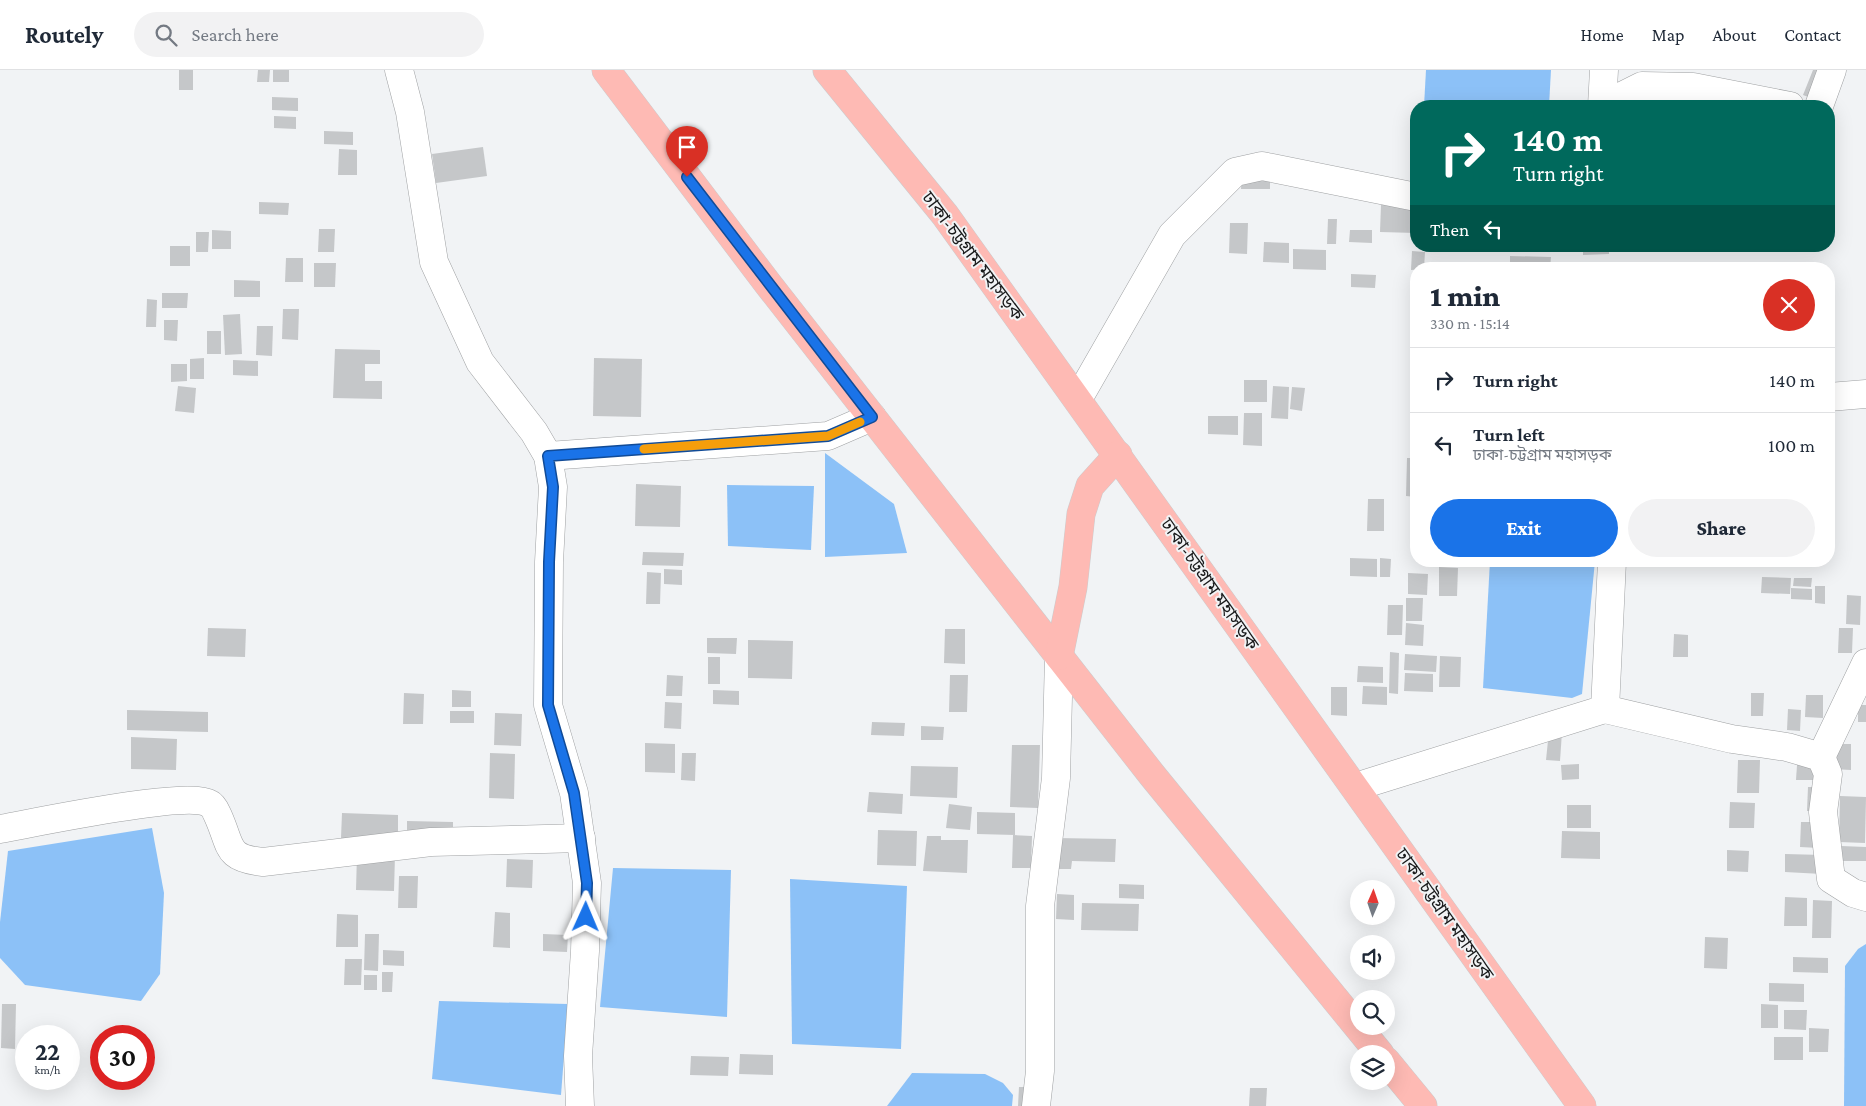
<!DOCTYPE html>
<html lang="en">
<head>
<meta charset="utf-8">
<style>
  :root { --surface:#fff; --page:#f2f2f3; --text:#1f2937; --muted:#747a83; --line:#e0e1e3; --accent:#1a73e8 }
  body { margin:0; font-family:"Crimson Pro","Noto Sans Bengali",serif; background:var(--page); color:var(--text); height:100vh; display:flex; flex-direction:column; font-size:19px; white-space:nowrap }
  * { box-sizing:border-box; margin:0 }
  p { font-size:16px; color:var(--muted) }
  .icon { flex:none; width:28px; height:28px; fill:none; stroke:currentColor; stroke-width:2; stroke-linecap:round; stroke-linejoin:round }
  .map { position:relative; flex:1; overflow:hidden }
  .drawer { position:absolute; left:1410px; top:192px; width:425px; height:305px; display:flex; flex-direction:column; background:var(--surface); border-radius:20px; box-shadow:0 5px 20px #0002 }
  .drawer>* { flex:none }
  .hud { position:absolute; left:1410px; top:30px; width:425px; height:152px; border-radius:20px; box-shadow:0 5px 20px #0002; background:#00695c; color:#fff; overflow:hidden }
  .needle { width:32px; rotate:2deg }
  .tools { position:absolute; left:1350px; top:810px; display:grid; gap:10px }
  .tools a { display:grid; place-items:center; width:45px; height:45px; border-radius:50%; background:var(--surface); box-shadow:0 5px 20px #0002; font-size:25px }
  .speed { position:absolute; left:15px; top:955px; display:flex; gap:10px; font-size:25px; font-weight:700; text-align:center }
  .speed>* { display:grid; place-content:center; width:65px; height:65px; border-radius:50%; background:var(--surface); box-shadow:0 5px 20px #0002; line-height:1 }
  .speed small { font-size:12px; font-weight:400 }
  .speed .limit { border:8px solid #d22; background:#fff; color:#111 }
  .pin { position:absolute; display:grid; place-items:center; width:42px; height:42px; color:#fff; margin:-51px -21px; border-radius:50% 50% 50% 0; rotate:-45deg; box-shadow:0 0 5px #0007 }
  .pin .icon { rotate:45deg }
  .me { position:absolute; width:55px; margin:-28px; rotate:1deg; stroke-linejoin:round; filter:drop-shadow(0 0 4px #0008) }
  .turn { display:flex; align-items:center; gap:18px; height:105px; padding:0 20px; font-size:22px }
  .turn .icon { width:65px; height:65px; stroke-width:2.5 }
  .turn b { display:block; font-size:35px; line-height:42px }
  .then { display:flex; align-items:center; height:48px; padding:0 20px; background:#0003; gap:10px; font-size:19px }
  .round { display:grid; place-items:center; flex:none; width:52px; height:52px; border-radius:26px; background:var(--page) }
  .overview { display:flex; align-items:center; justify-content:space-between; height:85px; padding:0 20px }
  h1 { font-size:30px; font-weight:800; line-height:38px }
  .primary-button { display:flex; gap:10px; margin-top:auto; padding:10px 20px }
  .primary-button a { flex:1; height:58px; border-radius:30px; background:var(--accent); color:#fff; font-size:20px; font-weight:800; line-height:58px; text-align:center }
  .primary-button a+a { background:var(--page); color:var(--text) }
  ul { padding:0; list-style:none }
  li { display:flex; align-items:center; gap:15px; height:65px; padding:0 20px; border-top:1px solid var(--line) }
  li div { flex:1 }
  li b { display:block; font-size:19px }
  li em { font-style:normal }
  header { display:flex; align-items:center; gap:30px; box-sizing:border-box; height:70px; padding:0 25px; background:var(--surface); border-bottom:1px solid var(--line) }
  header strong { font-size:24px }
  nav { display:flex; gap:28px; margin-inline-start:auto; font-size:18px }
  .search { width:350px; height:45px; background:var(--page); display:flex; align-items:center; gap:12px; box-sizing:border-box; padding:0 18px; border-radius:28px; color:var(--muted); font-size:19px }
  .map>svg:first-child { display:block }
  .water { fill:#8cc1f7 }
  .building { fill:#c5c7c9 }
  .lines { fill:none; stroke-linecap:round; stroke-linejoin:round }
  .minor-casing { stroke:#9fa1a3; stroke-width:29 }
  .highway-casing { stroke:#cccccd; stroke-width:29 }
  .minor { stroke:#fff; stroke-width:28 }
  .highway { stroke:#febab4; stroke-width:28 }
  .route-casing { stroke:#114b97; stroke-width:12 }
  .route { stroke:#1a73e8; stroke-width:9 }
  .slow { stroke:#f59e0b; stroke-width:9 }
  .labels { text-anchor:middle; stroke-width:4; stroke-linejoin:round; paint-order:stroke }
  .street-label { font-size:18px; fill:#18191a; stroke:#f1f3f5 }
</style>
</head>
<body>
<header>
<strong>Routely</strong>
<div class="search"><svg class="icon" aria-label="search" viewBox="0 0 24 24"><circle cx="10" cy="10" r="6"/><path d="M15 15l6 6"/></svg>Search here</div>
<nav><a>Home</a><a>Map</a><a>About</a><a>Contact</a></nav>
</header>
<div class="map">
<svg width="1866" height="1036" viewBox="0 0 1866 1036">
  <rect width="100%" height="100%" fill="#f1f3f5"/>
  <g class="water">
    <polygon points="1426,0 1551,0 1549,36 1424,36"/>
    <polygon points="825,383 894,434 907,483 825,487"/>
    <polygon points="727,415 814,416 811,480 728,476"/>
    <polygon points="1490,491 1595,491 1582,624 1572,628 1483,618"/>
    <polygon points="152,758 164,823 160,904 141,931 25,915 0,888 0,852 8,781"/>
    <polygon points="613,798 731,800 727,947 600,937"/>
    <polygon points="790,809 907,816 901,979 792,974"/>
    <polygon points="1866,874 1866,1036 1844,1036 1845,896 1858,879"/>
    <polygon points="439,931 568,934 561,1025 432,1009"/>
    <polygon points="912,1003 985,1004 1003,1013 1013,1025 1012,1036 887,1036"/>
  </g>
  <g class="building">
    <rect x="179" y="0" width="14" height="20"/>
    <polygon points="258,0 270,0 269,12 257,12"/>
    <rect x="273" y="0" width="16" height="12"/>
    <polygon points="1813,0 1821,0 1816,30 1803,25"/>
    <polygon points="272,27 298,28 298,41 272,40"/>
    <polygon points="274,46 296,47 296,59 274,58"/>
    <polygon points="324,61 353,62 353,75 324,74"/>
    <polygon points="483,77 487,106 436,113 432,84"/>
    <polygon points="339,79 357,80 357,105 338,105"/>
    <polygon points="1242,104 1270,105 1270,119 1241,119"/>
    <polygon points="259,132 289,133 288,145 259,144"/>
    <polygon points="1381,135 1416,136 1416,163 1380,162"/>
    <polygon points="1328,149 1337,149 1336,174 1327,174"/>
    <polygon points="1230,153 1248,153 1247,184 1229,183"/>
    <polygon points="319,159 335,159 334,182 318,182"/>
    <polygon points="212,160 231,161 231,179 212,179"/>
    <polygon points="1350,160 1372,160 1372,173 1349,172"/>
    <polygon points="196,162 209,162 208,182 196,182"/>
    <polygon points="1264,172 1289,173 1289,193 1263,192"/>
    <rect x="170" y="176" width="20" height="20"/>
    <polygon points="1583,176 1609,176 1609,184 1583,185"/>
    <polygon points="1293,179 1326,180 1326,200 1293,199"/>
    <polygon points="1412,181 1425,182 1424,199 1411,200"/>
    <polygon points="1510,186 1551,187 1550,199 1510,198"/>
    <polygon points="286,188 303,188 303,212 285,212"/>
    <polygon points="314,193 336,193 335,217 314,217"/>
    <polygon points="1477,194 1502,195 1502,199 1477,199"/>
    <polygon points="1351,204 1376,205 1375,218 1351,217"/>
    <polygon points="234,210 260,211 260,227 234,227"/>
    <polygon points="162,223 188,223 187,238 162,238"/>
    <polygon points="147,229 157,230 156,257 146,257"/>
    <polygon points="283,239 299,239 298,270 282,269"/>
    <polygon points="240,244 242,284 225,285 223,245"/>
    <polygon points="164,250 178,250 177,271 164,270"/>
    <polygon points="257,256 273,256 272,286 256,285"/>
    <rect x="207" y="261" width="14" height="23"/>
    <polygon points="335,279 380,280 380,294 365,294 365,311 382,311 382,329 333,328"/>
    <polygon points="204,288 204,309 190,309 190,289"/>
    <polygon points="594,288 642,289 641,347 593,346"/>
    <polygon points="233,290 258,291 258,306 233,305"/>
    <polygon points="171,294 187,294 187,311 171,312"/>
    <rect x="1244" y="310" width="23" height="22"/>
    <polygon points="178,316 196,318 194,343 175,341"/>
    <polygon points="1273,316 1289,317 1288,349 1271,348"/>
    <polygon points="1292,317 1305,318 1302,341 1290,339"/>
    <polygon points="1244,343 1262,343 1262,376 1243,375"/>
    <polygon points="1208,346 1238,346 1238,365 1208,364"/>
    <polygon points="1407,388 1416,388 1416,427 1406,426"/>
    <polygon points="636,414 681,416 680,457 635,456"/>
    <polygon points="1368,429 1384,429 1384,461 1367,461"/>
    <polygon points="643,482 684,483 683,496 642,495"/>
    <polygon points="1350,488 1377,489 1377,507 1350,506"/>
    <polygon points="1380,488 1391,489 1390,507 1380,507"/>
    <polygon points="1439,497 1458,498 1457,526 1439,526"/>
    <polygon points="664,499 682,500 682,515 664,514"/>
    <polygon points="647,502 661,503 660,534 646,534"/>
    <polygon points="1408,503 1428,504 1427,525 1408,524"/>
    <polygon points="1762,507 1791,508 1790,524 1761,523"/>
    <polygon points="1794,508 1812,508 1811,517 1793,516"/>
    <polygon points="1815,516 1825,516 1825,534 1815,533"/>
    <polygon points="1791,518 1812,519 1812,530 1791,529"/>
    <polygon points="1847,525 1861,526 1860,555 1846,554"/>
    <polygon points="1406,528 1423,528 1422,551 1406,551"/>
    <polygon points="1388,535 1403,535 1402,565 1387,565"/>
    <polygon points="1406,553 1424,555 1423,576 1405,575"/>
    <polygon points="208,558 246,559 245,587 207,586"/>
    <polygon points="1839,558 1853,558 1852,583 1838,583"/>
    <polygon points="945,559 965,559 965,594 944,593"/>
    <polygon points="1674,564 1688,565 1688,587 1673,587"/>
    <polygon points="707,568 737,568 736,584 707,583"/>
    <polygon points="748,570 793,571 792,609 748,608"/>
    <polygon points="1390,582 1399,583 1398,624 1389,623"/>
    <polygon points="1405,584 1437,586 1436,602 1404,600"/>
    <polygon points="1440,586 1461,587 1460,617 1439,617"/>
    <rect x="708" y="587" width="12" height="27"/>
    <polygon points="1358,596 1383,597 1383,613 1357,612"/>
    <polygon points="1405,603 1433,604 1433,622 1404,621"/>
    <polygon points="667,605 683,606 682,626 666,626"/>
    <polygon points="950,605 968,605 967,642 949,642"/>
    <polygon points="1363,616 1387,617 1387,635 1362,634"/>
    <polygon points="1331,617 1347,617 1347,646 1331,645"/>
    <polygon points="452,620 471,621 471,637 452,637"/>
    <polygon points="713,620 739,621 739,635 713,634"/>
    <polygon points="404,623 424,624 423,654 403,654"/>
    <polygon points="1751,623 1764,623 1763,646 1751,646"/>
    <polygon points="1806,625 1823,625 1823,648 1805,647"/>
    <polygon points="665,632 682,633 681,659 664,658"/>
    <rect x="1858" y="635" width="8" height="17"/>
    <polygon points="1788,639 1801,640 1800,661 1787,660"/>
    <polygon points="127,640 208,642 208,662 127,660"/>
    <rect x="450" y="641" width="24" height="12"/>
    <polygon points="495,643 522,644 521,676 494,675"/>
    <polygon points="872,652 905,653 904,666 871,665"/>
    <polygon points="921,656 944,657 943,670 921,670"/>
    <polygon points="1549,661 1562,662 1560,691 1546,690"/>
    <polygon points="131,667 177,669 176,700 131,699"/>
    <polygon points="645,673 675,674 675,703 645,702"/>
    <polygon points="1833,674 1851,674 1851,700 1832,699"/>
    <polygon points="1012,675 1040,675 1038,738 1010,737"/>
    <polygon points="490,683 515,684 514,729 489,728"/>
    <polygon points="682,683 696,683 695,711 681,710"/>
    <polygon points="1738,690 1760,690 1759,723 1737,723"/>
    <polygon points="1579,694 1579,709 1562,710 1561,695"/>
    <polygon points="1797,695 1818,695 1817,710 1796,710"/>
    <polygon points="911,696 958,697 957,728 910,726"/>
    <polygon points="1808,717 1820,717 1819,741 1807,741"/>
    <polygon points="869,722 903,724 902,744 867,742"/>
    <polygon points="1840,726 1866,727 1865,773 1839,772"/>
    <polygon points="1730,732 1755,733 1754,758 1729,758"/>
    <polygon points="949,734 972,737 970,760 946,758"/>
    <rect x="1567" y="735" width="24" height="23"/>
    <polygon points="977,742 1015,743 1015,765 977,764"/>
    <polygon points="342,743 398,745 398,769 341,768"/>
    <polygon points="407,751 453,752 453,771 407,770"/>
    <polygon points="1801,752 1820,752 1819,778 1800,777"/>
    <polygon points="878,760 917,761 916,796 877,795"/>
    <polygon points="1562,761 1600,762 1600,789 1561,788"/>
    <polygon points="1013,765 1032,766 1031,798 1012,798"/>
    <polygon points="927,766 941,766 941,770 968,770 967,803 923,801"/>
    <polygon points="1056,768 1116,769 1115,792 1072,791 1071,799 1055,799"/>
    <polygon points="1841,776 1866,777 1866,791 1840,791"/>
    <polygon points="1727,780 1749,781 1748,802 1727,801"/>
    <polygon points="357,784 395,785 394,821 356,820"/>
    <polygon points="1785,784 1823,785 1822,804 1785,802"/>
    <polygon points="507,789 533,790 532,818 506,817"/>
    <polygon points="399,806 418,806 417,838 398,838"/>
    <polygon points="1119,814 1144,815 1144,829 1119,828"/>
    <polygon points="1057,824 1074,825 1074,850 1056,849"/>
    <polygon points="1785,827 1807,828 1807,856 1784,856"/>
    <polygon points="1813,830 1832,831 1831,868 1812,868"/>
    <polygon points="1082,833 1139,834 1138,861 1081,860"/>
    <polygon points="495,842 510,843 510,878 493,877"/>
    <polygon points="337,844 358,845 358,877 336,877"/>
    <polygon points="365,864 379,864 378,901 364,900"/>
    <polygon points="543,864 568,865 567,882 543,881"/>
    <polygon points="1705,867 1728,868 1727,899 1704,898"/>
    <polygon points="383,880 404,881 404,896 383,895"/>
    <polygon points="1793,887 1828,888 1828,903 1793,902"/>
    <polygon points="345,889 362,889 361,915 344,915"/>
    <polygon points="382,902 393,902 392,922 382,922"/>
    <rect x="364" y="905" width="13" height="15"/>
    <polygon points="1769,913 1804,914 1804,932 1769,931"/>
    <polygon points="2,934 16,934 15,979 1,978"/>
    <polygon points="1761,934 1778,935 1778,958 1761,958"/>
    <polygon points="1784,940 1807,940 1806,960 1784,959"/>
    <polygon points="1809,958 1829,959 1828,982 1809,982"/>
    <rect x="1774" y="967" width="29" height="23"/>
    <polygon points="740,984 773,985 773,1005 739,1004"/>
    <polygon points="691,986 729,987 728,1006 690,1005"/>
    <polygon points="1019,1017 1032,1017 1031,1036 1018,1036"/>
    <polygon points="1250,1018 1267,1018 1266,1036 1249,1036"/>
  </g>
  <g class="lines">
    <g class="minor-casing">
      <g id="minor">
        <polyline points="399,0 410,42 434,192 480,292 534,362 548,386 553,417 549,492 548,635 574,723 587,813 585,881 578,986 580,1036"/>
        <polyline points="1602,36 1642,16 1693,17 1790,36"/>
        <polyline points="1602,36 1604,0"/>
        <polyline points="1819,36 1832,0"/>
        <polyline points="1829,327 1866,324"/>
        <polyline points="1078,329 1172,165 1235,102 1262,96 1416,127"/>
        <polyline points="548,386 828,366 872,347"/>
        <polyline points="1605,639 1732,669 1787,677 1821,687 1828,704 1823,742 1831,809 1853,823 1866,827"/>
        <polyline points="1821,687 1866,593"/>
        <polyline points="1355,717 1605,639 1612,491"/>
        <path d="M0 759C34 753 188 720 210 734 214 736 216 742 218 746 232 777 225 788 263 792L431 772 581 768"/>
        <polyline points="1036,1036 1040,1001 1040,836 1056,708 1059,586"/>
      </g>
    </g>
    <g class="highway-casing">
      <g id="highway">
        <polyline points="606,0 768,214 1152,705 1380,984"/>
        <polyline points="827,0 945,145 1582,1036"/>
        <polyline points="1059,586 1073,517 1081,444 1090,416 1118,385"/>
        <polyline points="1386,991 1423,1036"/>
      </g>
    </g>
    <use href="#minor" class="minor"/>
    <use href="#highway" class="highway"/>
  </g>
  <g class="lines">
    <g class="route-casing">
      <polyline id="route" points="586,847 587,813 574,723 548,635 549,492 553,417 548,386 828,366 872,347 687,107"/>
    </g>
    <use href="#route" class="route"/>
    <polyline class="slow" points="644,379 828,366 860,352"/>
  </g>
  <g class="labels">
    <g class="street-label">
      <text transform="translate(973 186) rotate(53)" y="6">ঢাকা-চট্টগ্রাম মহাসড়ক</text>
      <text transform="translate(1210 514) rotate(55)" y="6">ঢাকা-চট্টগ্রাম মহাসড়ক</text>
      <text transform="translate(1445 844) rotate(55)" y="6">ঢাকা-চট্টগ্রাম মহাসড়ক</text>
    </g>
  </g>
</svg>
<div class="tools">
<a><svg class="needle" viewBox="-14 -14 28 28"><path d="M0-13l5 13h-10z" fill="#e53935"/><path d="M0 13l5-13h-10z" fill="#747a83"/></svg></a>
<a><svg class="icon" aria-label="sound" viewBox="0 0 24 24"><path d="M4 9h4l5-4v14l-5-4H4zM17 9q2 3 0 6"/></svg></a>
<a><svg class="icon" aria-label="search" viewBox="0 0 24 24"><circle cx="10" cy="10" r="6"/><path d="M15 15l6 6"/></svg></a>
<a><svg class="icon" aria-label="layers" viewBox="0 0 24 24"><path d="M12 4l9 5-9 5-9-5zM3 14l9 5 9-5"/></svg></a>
</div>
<div class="speed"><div>22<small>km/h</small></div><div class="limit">30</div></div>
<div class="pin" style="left:687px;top:107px;background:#d93025"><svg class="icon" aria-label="arrive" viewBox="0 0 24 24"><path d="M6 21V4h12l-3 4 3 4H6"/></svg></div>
<svg class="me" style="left:586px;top:847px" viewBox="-20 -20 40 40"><path d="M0-17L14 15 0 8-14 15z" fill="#1a73e8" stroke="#fff" stroke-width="4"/></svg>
<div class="hud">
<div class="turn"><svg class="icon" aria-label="right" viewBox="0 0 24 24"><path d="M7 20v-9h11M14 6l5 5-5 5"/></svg><div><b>140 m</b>Turn right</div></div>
<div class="then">Then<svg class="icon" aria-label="left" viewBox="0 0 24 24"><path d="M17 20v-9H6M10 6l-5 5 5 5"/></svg></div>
</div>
<section class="drawer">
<div class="overview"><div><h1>1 min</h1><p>330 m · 15:14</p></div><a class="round" style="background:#d93025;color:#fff"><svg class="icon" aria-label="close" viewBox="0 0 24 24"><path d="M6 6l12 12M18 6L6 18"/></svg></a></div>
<ul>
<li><svg class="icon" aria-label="right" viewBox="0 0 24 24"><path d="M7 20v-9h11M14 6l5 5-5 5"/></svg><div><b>Turn right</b></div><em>140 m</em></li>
<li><svg class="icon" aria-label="left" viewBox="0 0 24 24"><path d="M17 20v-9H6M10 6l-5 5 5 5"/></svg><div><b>Turn left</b><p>ঢাকা-চট্টগ্রাম মহাসড়ক</p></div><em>100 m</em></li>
</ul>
<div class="primary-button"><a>Exit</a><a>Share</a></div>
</section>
</div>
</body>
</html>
